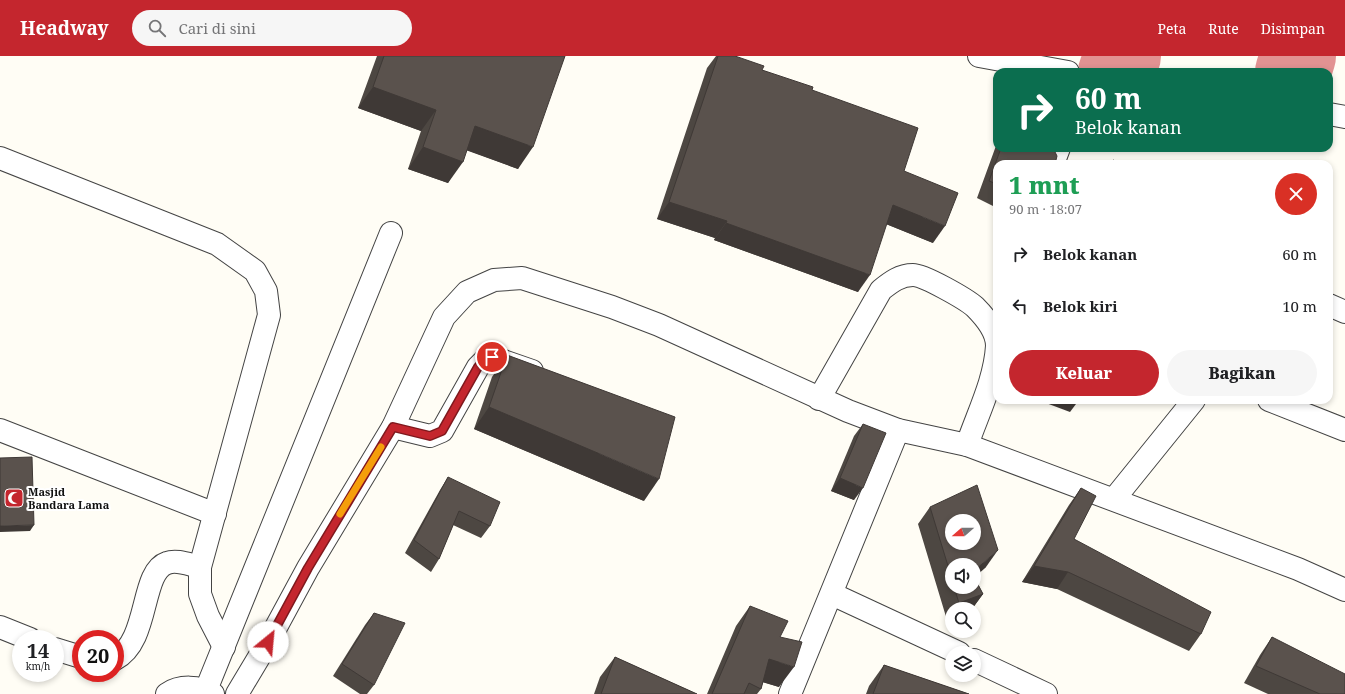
<!DOCTYPE html>
<html lang="id">
<head>
<meta charset="utf-8">
<style>
  :root { --surface:#fff; --page:#f6f6f6; --text:#202124; --muted:#757577; --accent:#c4262e }
  body { margin:0; font-family:"Noto Serif",serif; background:var(--page); color:var(--text); height:100vh; display:flex; flex-direction:column; font-size:15px; white-space:nowrap }
  * { box-sizing:border-box; margin:0 }
  p { font-size:13px; color:var(--muted) }
  .icon { flex:none; width:22px; height:22px; fill:none; stroke:currentColor; stroke-width:2; stroke-linecap:round; stroke-linejoin:round }
  .map { position:relative; flex:1; overflow:hidden }
  .sheet { position:absolute; left:993px; top:104px; width:340px; height:244px; display:flex; flex-direction:column; background:var(--surface); border-radius:12px; box-shadow:0 2px 6px #0003 }
  .sheet>* { flex:none }
  .guide { position:absolute; left:993px; top:12px; width:340px; height:84px; border-radius:12px; box-shadow:0 2px 6px #0003; background:#0b6e4f; color:#fff; overflow:hidden }
  .needle { width:26px; rotate:250deg }
  .tools { position:absolute; left:945px; top:458px; display:grid; gap:8px }
  .tools a { display:grid; place-items:center; width:36px; height:36px; border-radius:50%; background:var(--surface); box-shadow:0 2px 6px #0003; font-size:20px }
  .speed { position:absolute; left:12px; top:574px; display:flex; gap:8px; font-size:20px; font-weight:700; text-align:center }
  .speed>* { display:grid; place-content:center; width:52px; height:52px; border-radius:50%; background:var(--surface); box-shadow:0 2px 6px #0003; line-height:1 }
  .speed small { font-size:10px; font-weight:400 }
  .speed .limit { border:6px solid #d22; background:#fff; color:#111 }
  .pin { position:absolute; display:grid; place-items:center; width:34px; height:34px; color:#fff; margin:-17px; border:2px solid #fff; border-radius:50%; box-shadow:0 1px 4px #0007 }
  .me { position:absolute; width:44px; margin:-22px; rotate:28deg; stroke-linejoin:round; filter:drop-shadow(0 0 3px #0008) }
  .turn { display:flex; align-items:center; gap:14px; height:84px; padding:0 16px; font-size:18px }
  .turn .icon { width:52px; height:52px; stroke-width:2.5 }
  .turn b { display:block; font-size:28px; line-height:34px }
  .round { display:grid; place-items:center; flex:none; width:42px; height:42px; border-radius:21px; background:var(--page) }
  .overview { display:flex; align-items:center; justify-content:space-between; height:68px; padding:0 16px }
  h1 { font-size:24px; font-weight:800; line-height:30px; color:#1e9e55 }
  .cta { display:flex; gap:8px; margin-top:auto; padding:8px 16px }
  .cta a { flex:1; height:46px; border-radius:24px; background:var(--accent); color:#fff; font-size:16px; font-weight:800; line-height:46px; text-align:center }
  .cta a+a { background:var(--page); color:var(--text) }
  ul { padding:0; list-style:none }
  li { display:flex; align-items:center; gap:12px; height:52px; padding:0 16px }
  li div { flex:1 }
  li b { display:block; font-size:15px }
  li em { font-style:normal }
  header { display:flex; align-items:center; gap:24px; box-sizing:border-box; height:56px; padding:0 20px; background:var(--accent); color:#fff }
  header strong { font-size:19px }
  nav { display:flex; gap:22px; margin-inline-start:auto; font-size:14px }
  .search { width:280px; height:36px; background:var(--page); display:flex; align-items:center; gap:10px; box-sizing:border-box; padding:0 14px; border-radius:22px; color:var(--muted); font-size:15px }
  .map>svg:first-child { display:block }
  .lines { fill:none; stroke-linecap:round; stroke-linejoin:round }
  .taxiway { stroke:#e29292; stroke-width:76 }
  .minor-casing { stroke:#444; stroke-width:24 }
  .minor { stroke:#fff; stroke-width:22 }
  .wall { fill:#4d4742; fill-rule:evenodd }
  .shaded-wall { fill:#3f3936 }
  .building { fill:#5a524d; stroke:#3f3936; fill-rule:evenodd }
  .route-casing { stroke:#7f191e; stroke-width:10 }
  .route { stroke:#c4262e; stroke-width:7 }
  .slow { stroke:#f59e0b; stroke-width:7 }
  .labels { text-anchor:middle; stroke-width:4; stroke-linejoin:round; paint-order:stroke }
  .poi-label { font-size:11px; font-weight:bold; fill:#111; stroke:#fff; text-anchor:start }
</style>
</head>
<body>
<header>
<strong>Headway</strong>
<div class="search"><svg class="icon" aria-label="search" viewBox="0 0 24 24"><circle cx="10" cy="10" r="6"/><path d="M15 15l6 6"/></svg>Cari di sini</div>
<nav><a>Peta</a><a>Rute</a><a>Disimpan</a></nav>
</header>
<div class="map">
<svg width="1345" height="638" viewBox="0 0 1345 638">
  <rect width="100%" height="100%" fill="#fffdf5"/>
  <g class="lines">
    <g class="taxiway">
      <polyline points="1116,16 1123,0"/>
      <polyline points="1293,16 1298,0"/>
    </g>
    <g class="minor-casing">
      <g id="minor">
        <polyline points="979,0 1068,16"/>
        <polyline points="1329,58 1345,61"/>
        <polyline points="0,102 217,188 255,215 266,235 269,259 200,511 200,538 208,560 224,591"/>
        <polyline points="1053,108 1059,92"/>
        <polyline points="1329,249 1345,256"/>
        <path d="M819 343 881 234C891 226 900 219 913 219 924 219 966 243 975 251 985 261 997 275 997 290 995 324 978 357 967 389"/>
        <polyline points="1269,344 1345,374"/>
        <polyline points="393,371 430,380 442,375 478,311 484,305 492,301 532,315"/>
        <polyline points="0,374 215,458"/>
        <polyline points="1114,443 1194,344"/>
        <polyline points="832,538 959,597"/>
        <polyline points="0,571 30,583"/>
        <polyline points="55,593 81,601"/>
        <path d="M115 603C150 585 140 516 167 507 177 503 190 509 200 511"/>
        <polyline points="974,604 1046,638"/>
        <polyline points="206,634 391,177"/>
        <path d="M167 638C180 629 199 630 213 638"/>
        <polyline points="237,638 268,586 308,512 393,371 444,261 467,236 494,224 522,222 612,251 659,269 848,355 898,374 967,389 1298,513 1345,534"/>
        <polyline points="790,638 898,374"/>
      </g>
    </g>
    <use href="#minor" class="minor"/>
  </g>
  <g class="wall">
    <polygon points="377,0 565,0 518,113 467,94 448,127 408,113 421,75 358,52"/>
    <polygon points="716,0 735,0 762,14 812,34 904,115 933,187 886,168 858,236 714,184 715,182 657,163 707,12"/>
    <polygon points="997,87 997,92 1053,92 997,108 997,152 977,142"/>
    <polygon points="507,299 644,445 474,373 492,321"/>
    <polygon points="863,368 854,444 831,435 854,380"/>
    <polygon points="448,421 490,470 481,482 453,469 439,503 431,516 405,497 440,434"/>
    <polygon points="1081,432 1074,483 1201,578 1189,595 1057,533 1022,526 1069,449"/>
    <path d="M930 451 986 511 974 521 983 538 972 553H952V562L947 564 918 468ZM952 509 974 531H952Z"/>
    <polygon points="750,550 780,581 779,631 763,626 761,633 757,638 707,638 736,570"/>
    <polygon points="374,557 374,629 367,638 360,638 333,620 365,569"/>
    <polygon points="1272,581 1345,638 1268,638 1244,627 1260,599"/>
    <polygon points="615,601 697,638 594,638 600,621"/>
    <polygon points="884,609 969,638 866,638 869,630"/>
  </g>
  <g class="shaded-wall">
    <polygon points="373,31 436,54 421,75 358,52"/>
    <polygon points="475,70 533,91 518,113 460,92"/>
    <polygon points="423,91 463,106 448,127 408,113"/>
    <polygon points="669,146 727,165 715,182 657,163"/>
    <polygon points="893,149 945,170 933,187 881,166"/>
    <polygon points="726,167 870,219 858,236 714,184"/>
    <polygon points="1038,344 1079,344 1070,356"/>
    <polygon points="489,351 659,423 644,445 474,373"/>
    <polygon points="840,422 863,432 854,444 831,435"/>
    <polygon points="34,469 30,475 0,476 0,470"/>
    <polygon points="998,494 986,511 974,522 974,515"/>
    <polygon points="1034,510 1068,516 1057,533 1022,526"/>
    <polygon points="983,538 972,553 955,553 959,547"/>
    <polygon points="952,557 952,562 947,564"/>
    <polygon points="769,603 794,611 779,631 755,624"/>
  </g>
  <g class="building">
    <polygon points="384,0 565,0 533,91 475,70 463,106 423,91 436,54 373,31"/>
    <polygon points="718,0 735,0 764,10 762,14 813,31 812,34 918,72 904,115 958,137 945,170 893,149 870,219 726,167 727,165 669,146"/>
    <polygon points="1001,92 1053,92 1057,100 1055,108 997,108 997,128 989,125"/>
    <polygon points="1113,104 1124,108 1112,108"/>
    <polygon points="507,299 675,361 659,423 489,351"/>
    <polygon points="863,368 886,377 863,432 840,422"/>
    <polygon points="32,401 34,469 0,470 0,402"/>
    <polygon points="448,421 500,446 490,470 459,455 439,503 414,484"/>
    <path d="M977 429 998 494 974 515V509H952V523L930 451ZM952 465H974V487H952Z"/>
    <polygon points="1081,432 1096,440 1074,483 1211,556 1201,578 1068,516 1034,510"/>
    <polygon points="974,521 983,538 959,547 954,531 974,531"/>
    <polygon points="750,550 788,565 780,581 802,586 794,611 769,603 761,633 749,627 744,638 712,638"/>
    <polygon points="374,557 405,567 374,629 342,608"/>
    <polygon points="1272,581 1345,618 1345,638 1320,638 1256,610"/>
    <polygon points="615,601 697,638 601,638"/>
    <polygon points="884,609 969,638 873,638"/>
  </g>
  <g class="lines">
    <g class="route-casing">
      <polyline id="route" points="268,586 308,512 393,371 430,380 442,375 478,311 484,305 492,301"/>
    </g>
    <use href="#route" class="route"/>
    <polyline class="slow" points="340,458 381,391"/>
  </g>
  <defs>
    <g id="mosque-square" transform="scale(1)"><rect x="-9" y="-9" width="18" height="18" rx="4" fill="#c4262e" stroke="#fff"/><path d="M3.5-4.9A6 6 0 1 0 3.5 4.9A5 5 0 1 1 3.5-4.9Z" fill="#fff"/></g>
  </defs>
  <g fill-rule="evenodd">
    <use href="#mosque-square" x="14" y="442"/>
  </g>
  <g class="labels">
    <g class="poi-label">
      <text x="28" y="440">Masjid<tspan x="28" dy="13">Bandara Lama</tspan></text>
    </g>
  </g>
</svg>
<div class="tools">
<a><svg class="needle" viewBox="-14 -14 28 28"><path d="M0-13l5 13h-10z" fill="#e53935"/><path d="M0 13l5-13h-10z" fill="#757577"/></svg></a>
<a><svg class="icon" aria-label="sound" viewBox="0 0 24 24"><path d="M4 9h4l5-4v14l-5-4H4zM17 9q2 3 0 6"/></svg></a>
<a><svg class="icon" aria-label="search" viewBox="0 0 24 24"><circle cx="10" cy="10" r="6"/><path d="M15 15l6 6"/></svg></a>
<a><svg class="icon" aria-label="layers" viewBox="0 0 24 24"><path d="M12 4l9 5-9 5-9-5zM3 14l9 5 9-5"/></svg></a>
</div>
<div class="speed"><div>14<small>km/h</small></div><div class="limit">20</div></div>
<div class="pin" style="left:492px;top:301px;background:#d93025"><svg class="icon" aria-label="arrive" viewBox="0 0 24 24"><path d="M6 21V4h12l-3 4 3 4H6"/></svg></div>
<svg class="me" style="left:268px;top:586px" viewBox="-20 -20 40 40"><circle r="19" fill="#fff"/><path d="M0-13L10 11 0 6-10 11z" fill="#c4262e"/></svg>
<div class="guide">
<div class="turn"><svg class="icon" aria-label="right" viewBox="0 0 24 24"><path d="M7 20v-9h11M14 6l5 5-5 5"/></svg><div><b>60 m</b>Belok kanan</div></div>
</div>
<section class="sheet">
<div class="overview"><div><h1>1 mnt</h1><p>90 m · 18:07</p></div><a class="round" style="background:#d93025;color:#fff"><svg class="icon" aria-label="close" viewBox="0 0 24 24"><path d="M6 6l12 12M18 6L6 18"/></svg></a></div>
<ul>
<li><svg class="icon" aria-label="right" viewBox="0 0 24 24"><path d="M7 20v-9h11M14 6l5 5-5 5"/></svg><div><b>Belok kanan</b></div><em>60 m</em></li>
<li><svg class="icon" aria-label="left" viewBox="0 0 24 24"><path d="M17 20v-9H6M10 6l-5 5 5 5"/></svg><div><b>Belok kiri</b></div><em>10 m</em></li>
</ul>
<div class="cta"><a>Keluar</a><a>Bagikan</a></div>
</section>
</div>
</body>
</html>
